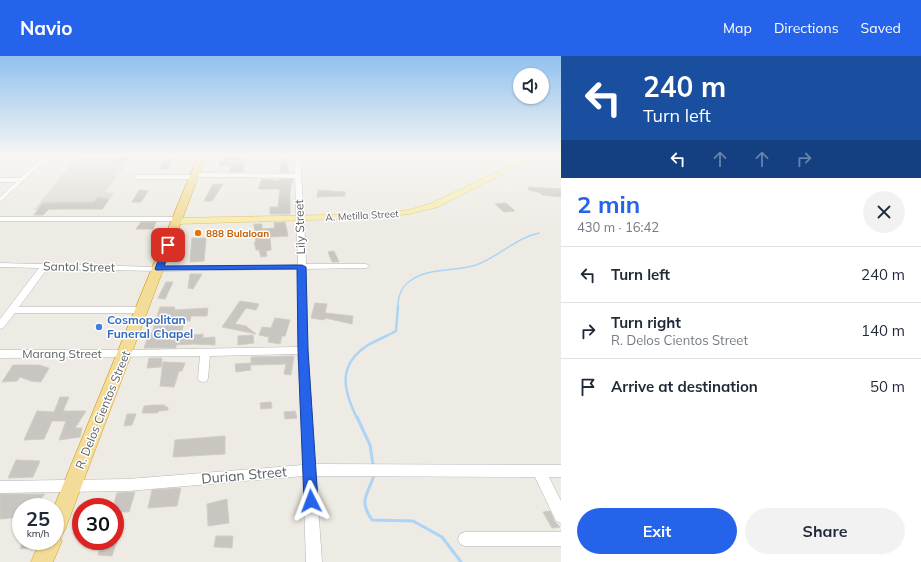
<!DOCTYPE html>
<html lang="en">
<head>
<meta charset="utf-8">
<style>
  :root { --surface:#fff; --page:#f2f2f3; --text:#1f2937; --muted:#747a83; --line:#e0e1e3; --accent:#2563eb }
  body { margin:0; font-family:Mulish,sans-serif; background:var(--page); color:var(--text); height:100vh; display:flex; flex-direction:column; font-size:15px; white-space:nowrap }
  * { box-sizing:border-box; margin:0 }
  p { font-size:13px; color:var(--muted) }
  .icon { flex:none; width:22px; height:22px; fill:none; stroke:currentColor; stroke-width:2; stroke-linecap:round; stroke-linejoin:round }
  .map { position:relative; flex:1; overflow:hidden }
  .side { display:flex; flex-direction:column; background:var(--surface); width:360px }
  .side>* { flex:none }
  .top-card { background:#1a4fa0; color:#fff; overflow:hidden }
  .buttons { position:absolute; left:513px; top:12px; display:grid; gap:8px }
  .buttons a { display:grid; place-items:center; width:36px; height:36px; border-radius:50%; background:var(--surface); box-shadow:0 1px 3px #0004; font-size:20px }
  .speed { position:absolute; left:12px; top:442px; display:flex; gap:8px; font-size:20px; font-weight:700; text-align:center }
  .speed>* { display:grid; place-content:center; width:52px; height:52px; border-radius:50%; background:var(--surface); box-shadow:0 1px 3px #0004; line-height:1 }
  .speed small { font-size:10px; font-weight:400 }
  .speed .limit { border:6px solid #d22; background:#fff; color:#111 }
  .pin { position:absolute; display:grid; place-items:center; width:34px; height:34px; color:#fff; margin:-17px; border-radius:8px; box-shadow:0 2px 6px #0006 }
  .me { position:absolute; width:44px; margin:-22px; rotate:357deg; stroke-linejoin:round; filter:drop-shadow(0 0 3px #0008) }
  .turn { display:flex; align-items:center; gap:14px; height:84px; padding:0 16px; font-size:18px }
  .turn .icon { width:52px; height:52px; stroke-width:2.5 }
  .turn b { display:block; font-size:28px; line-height:34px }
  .lanes { display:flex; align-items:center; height:38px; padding:0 16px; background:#0003; justify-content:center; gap:20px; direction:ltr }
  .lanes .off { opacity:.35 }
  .round { display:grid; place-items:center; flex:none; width:42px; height:42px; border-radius:21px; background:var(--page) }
  .head { display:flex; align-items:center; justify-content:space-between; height:68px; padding:0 16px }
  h1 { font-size:24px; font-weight:700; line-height:30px; color:var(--accent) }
  .cta { display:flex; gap:8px; margin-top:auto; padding:8px 16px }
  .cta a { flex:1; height:46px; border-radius:24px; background:var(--accent); color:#fff; font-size:16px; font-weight:700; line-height:46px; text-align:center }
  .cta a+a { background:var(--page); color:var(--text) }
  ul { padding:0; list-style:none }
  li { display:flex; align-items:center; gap:12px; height:56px; padding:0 16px; border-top:1px solid var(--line) }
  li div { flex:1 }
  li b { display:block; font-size:15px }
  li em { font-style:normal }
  header { display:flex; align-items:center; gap:24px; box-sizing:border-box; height:56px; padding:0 20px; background:var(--accent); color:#fff }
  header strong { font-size:19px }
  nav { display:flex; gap:22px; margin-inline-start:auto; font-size:14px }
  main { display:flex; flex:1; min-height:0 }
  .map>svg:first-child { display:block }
  .education { fill:#dddad3 }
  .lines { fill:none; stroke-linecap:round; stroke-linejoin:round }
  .stream-far2 { stroke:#acd4f6; stroke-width:1.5 }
  .stream-far1 { stroke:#acd4f6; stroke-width:2.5 }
  .stream { stroke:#acd4f6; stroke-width:3 }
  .building { fill:#c9c6c1; stroke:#d1cdc3 }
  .minor-casing { stroke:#b5b6ba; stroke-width:1 }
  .major-casing { stroke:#e2c268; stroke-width:1 }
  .highway-casing { stroke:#d9a018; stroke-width:1 }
  .minor { fill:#fff; fill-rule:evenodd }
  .major { fill:#f6ecb0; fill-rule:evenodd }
  .highway { fill:#f2dc97; fill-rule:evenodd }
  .route { fill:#2563eb; stroke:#184099 }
  .food-dot { fill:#e8710a; stroke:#fff; stroke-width:1.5 }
  .shop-dot { fill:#3f7fe0; stroke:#fff; stroke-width:1.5 }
  .labels { text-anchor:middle; stroke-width:3; stroke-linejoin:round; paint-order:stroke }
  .far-street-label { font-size:10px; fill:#5c5f63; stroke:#fff }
  .far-food-label { font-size:10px; font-weight:bold; fill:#c56008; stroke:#fff; text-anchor:start }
  .street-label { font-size:12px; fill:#5c5f63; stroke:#fff }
  .shop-label { font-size:12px; font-weight:bold; fill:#366cbe; stroke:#fff; text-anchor:start }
  .near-street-label { font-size:14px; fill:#5c5f63; stroke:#fff }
</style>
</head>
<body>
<header>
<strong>Navio</strong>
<nav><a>Map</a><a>Directions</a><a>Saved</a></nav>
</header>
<main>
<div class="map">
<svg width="561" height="506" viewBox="0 0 561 506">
  <rect width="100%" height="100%" fill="#edebe4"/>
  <polygon class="education" points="101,100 133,100 105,136 114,137 103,153 34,154 75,103 99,103"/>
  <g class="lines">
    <path class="stream-far2" d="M398 251C398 240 401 231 410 225 429 211 455 216 476 209 499 201 515 182 539 177"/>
    <path class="stream-far1" d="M357 362C343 334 337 309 368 289 377 284 387 280 396 275L398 250"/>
    <g class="stream">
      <polyline points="357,361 370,389 373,408"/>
      <path d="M374 419C368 439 358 444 372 464L413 465 442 481 461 506"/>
    </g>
  </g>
  <g class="building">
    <polygon points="117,100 131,100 125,108 111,108"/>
    <polygon points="168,100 175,100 168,113 159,113 163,105 165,105"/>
    <polygon points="221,100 245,101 243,116 230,116 230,110 219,110"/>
    <polygon points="281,100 286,100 288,116 280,116"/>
    <polygon points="262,123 279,125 279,123 293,123 290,135 290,158 270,158 270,151 278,151 280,133 258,133"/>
    <polygon points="213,128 223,128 212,145 204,145"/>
    <polygon points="529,131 561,133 561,141 542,139 541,137 528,134"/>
    <polygon points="139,134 148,135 141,146 132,146"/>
    <polygon points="318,134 345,136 345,140 317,141"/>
    <polygon points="98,141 109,143 102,153 49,153 43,159 34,159 43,147 94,146"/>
    <polygon points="506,147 515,155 504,156 495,148"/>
    <polygon points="141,166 156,166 153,173 136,173"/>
    <polygon points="285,166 288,180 270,181 271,194 266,195 267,200 261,201 259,194 256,194 254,186 256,186 254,168 262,168 262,173 275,172 274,167"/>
    <polygon points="192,182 206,182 204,205 190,206"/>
    <polygon points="334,195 339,206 332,206 328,196"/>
    <polygon points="190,218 202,218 193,233 188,232"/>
    <polygon points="166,226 173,226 165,243 158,242"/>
    <polygon points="240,245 259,248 256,254 246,252 235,268 246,270 256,278 222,271"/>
    <polygon points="315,247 327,248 325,257 353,260 352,268 325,262 324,264 311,262"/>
    <polygon points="160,251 175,251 174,254 208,252 207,260 191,260 190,265 185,265 180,280 203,278 203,282 215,281 215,289 194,288 176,289 176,292 144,292 149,277 152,277"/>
    <polygon points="275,262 290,264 285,280 282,280 280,288 268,286 269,281 259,279 262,271 271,272"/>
    <polygon points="253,279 254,287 238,289 238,280"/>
    <polygon points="294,300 291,319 284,318 286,308 251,309 251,301"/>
    <polygon points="149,302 162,302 161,311 147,312"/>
    <polygon points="163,306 185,307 182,315 179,315 174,331 160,330"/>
    <polygon points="250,307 251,314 236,316 235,308"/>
    <polygon points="13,309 39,309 49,312 41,326 31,325 20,321 17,325 2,326"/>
    <polygon points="60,341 69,341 63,355 86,355 75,372 82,372 80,381 59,384 66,365 52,365 44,383 24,384 37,355 54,356"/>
    <polygon points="271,346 272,352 261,353 260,347"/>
    <polygon points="154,349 165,349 164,351 168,351 168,354 159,355 157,357 142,357 144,350"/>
    <polygon points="295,355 297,362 285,363 284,356"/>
    <polygon points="127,358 136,358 132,369 124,370"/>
    <polygon points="225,380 225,398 173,401 175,384"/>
    <polygon points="16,404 40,405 33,421 8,422"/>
    <polygon points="181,432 177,450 148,452 152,434"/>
    <polygon points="135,436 129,456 115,456 115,451 113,451 117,437"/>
    <polygon points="0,438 45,438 34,451 19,451 19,455 12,462 0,463"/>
    <polygon points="227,443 229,467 208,470 207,448"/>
    <polygon points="550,455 555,466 560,471 552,472 543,456"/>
    <polygon points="216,480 233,480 232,492 214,491"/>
    <polygon points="23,485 38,485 36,491 20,493"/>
    <polygon points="103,485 117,485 112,500 98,499"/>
  </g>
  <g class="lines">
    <g class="minor-casing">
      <g id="minor">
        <polygon points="0,100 6,100 0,105"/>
        <polygon points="44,100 50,100 0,146 0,141 16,126 0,126 0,122 20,122"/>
        <polygon points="294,100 300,100 304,162 306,208 366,208 370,210 366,212 306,213 308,294 315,408 561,409 561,421 549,421 561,445 561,467 556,465 535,421 316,420 322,506 306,506 303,420 128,435 0,437 0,425 128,423 303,409 298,298 210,300 208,322 207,325 203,326 199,325 198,322 200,300 0,302 0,294 125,294 298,291 298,213 159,215 47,213 19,251 142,251 147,254 142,257 15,257 3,272 0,273 0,263 39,212 0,211 0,207 159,211 298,209 295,122 197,121 194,123 136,123 133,121 136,119 192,119 195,117 295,118"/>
        <polygon points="0,161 178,161 181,163 178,165 0,165"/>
        <polygon points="465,476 561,476 561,490 465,490 460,488 458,483 460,478"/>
      </g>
    </g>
    <g class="major-casing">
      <polygon id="major" points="530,100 538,100 438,151 409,158 375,162 177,168 173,165 177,162 375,158 409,154 432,147"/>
    </g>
    <g class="highway-casing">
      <polygon id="highway" points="198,100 206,100 65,474 60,482 62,485 53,506 31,506 40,485 55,485 54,451"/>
    </g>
    <use href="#minor" class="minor"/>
    <use href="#major" class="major"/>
    <use href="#highway" class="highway"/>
  </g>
  <linearGradient id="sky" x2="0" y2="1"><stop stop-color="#90c1ee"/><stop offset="0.58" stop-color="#f7f6f3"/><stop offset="1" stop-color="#f7f6f3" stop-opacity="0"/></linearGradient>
  <rect width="561" height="171" fill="url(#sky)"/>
  <polygon class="route" points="168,186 172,189 164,210 302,209 306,211 308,294 318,445 316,449 311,451 306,449 304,445 298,294 297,213 156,214 155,213 164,189"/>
  <circle class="food-dot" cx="198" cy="177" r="4"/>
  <circle class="shop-dot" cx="99" cy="271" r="4"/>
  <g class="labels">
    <g class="far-street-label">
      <text transform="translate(362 159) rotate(-3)" y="4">A. Metilla Street</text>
    </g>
    <g class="far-food-label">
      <text x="206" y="181">888 Bulaloan</text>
    </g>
    <g class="street-label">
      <text transform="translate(300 171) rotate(-92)" y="4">Lily Street</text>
      <text transform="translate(79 211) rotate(1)" y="4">Santol Street</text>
      <text x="62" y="302">Marang Street</text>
      <text transform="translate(103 354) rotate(-68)" y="4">R. Delos Cientos Street</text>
    </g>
    <g class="shop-label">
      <text x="107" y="268">Cosmopolitan<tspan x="107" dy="14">Funeral Chapel</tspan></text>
    </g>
    <g class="near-street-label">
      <text transform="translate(244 419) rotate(-5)" y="5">Durian Street</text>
    </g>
  </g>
</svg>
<div class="buttons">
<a><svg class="icon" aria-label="sound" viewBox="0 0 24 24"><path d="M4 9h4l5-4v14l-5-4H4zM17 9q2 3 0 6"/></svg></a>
</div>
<div class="speed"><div>25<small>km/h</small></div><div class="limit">30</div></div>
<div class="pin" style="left:168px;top:189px;background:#d93025"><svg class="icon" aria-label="arrive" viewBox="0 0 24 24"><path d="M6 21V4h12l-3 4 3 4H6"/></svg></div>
<svg class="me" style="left:311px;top:445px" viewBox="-20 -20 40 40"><path d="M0-17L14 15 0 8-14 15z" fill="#2563eb" stroke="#fff" stroke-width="4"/></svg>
</div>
<section class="side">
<div class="top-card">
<div class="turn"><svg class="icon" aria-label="left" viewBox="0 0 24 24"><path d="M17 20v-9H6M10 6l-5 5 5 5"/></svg><div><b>240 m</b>Turn left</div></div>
<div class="lanes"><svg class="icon" aria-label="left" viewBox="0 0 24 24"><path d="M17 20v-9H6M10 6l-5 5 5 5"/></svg><svg class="icon off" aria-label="ahead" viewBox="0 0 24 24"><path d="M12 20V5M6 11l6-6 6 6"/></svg><svg class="icon off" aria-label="ahead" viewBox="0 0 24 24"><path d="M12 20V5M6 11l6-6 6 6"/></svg><svg class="icon off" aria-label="right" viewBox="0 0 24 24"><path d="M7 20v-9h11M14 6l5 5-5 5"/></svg></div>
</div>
<div class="head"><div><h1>2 min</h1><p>430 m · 16:42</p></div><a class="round"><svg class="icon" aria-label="close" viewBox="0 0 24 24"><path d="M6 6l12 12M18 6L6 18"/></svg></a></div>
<ul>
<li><svg class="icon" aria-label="left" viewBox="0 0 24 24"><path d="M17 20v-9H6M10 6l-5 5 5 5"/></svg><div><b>Turn left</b></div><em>240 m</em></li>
<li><svg class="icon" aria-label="right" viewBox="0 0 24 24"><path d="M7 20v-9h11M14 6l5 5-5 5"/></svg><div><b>Turn right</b><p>R. Delos Cientos Street</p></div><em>140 m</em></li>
<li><svg class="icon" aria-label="arrive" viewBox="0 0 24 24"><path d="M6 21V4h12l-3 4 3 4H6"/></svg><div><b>Arrive at destination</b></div><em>50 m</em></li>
</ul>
<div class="cta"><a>Exit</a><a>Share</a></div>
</section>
</main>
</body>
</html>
